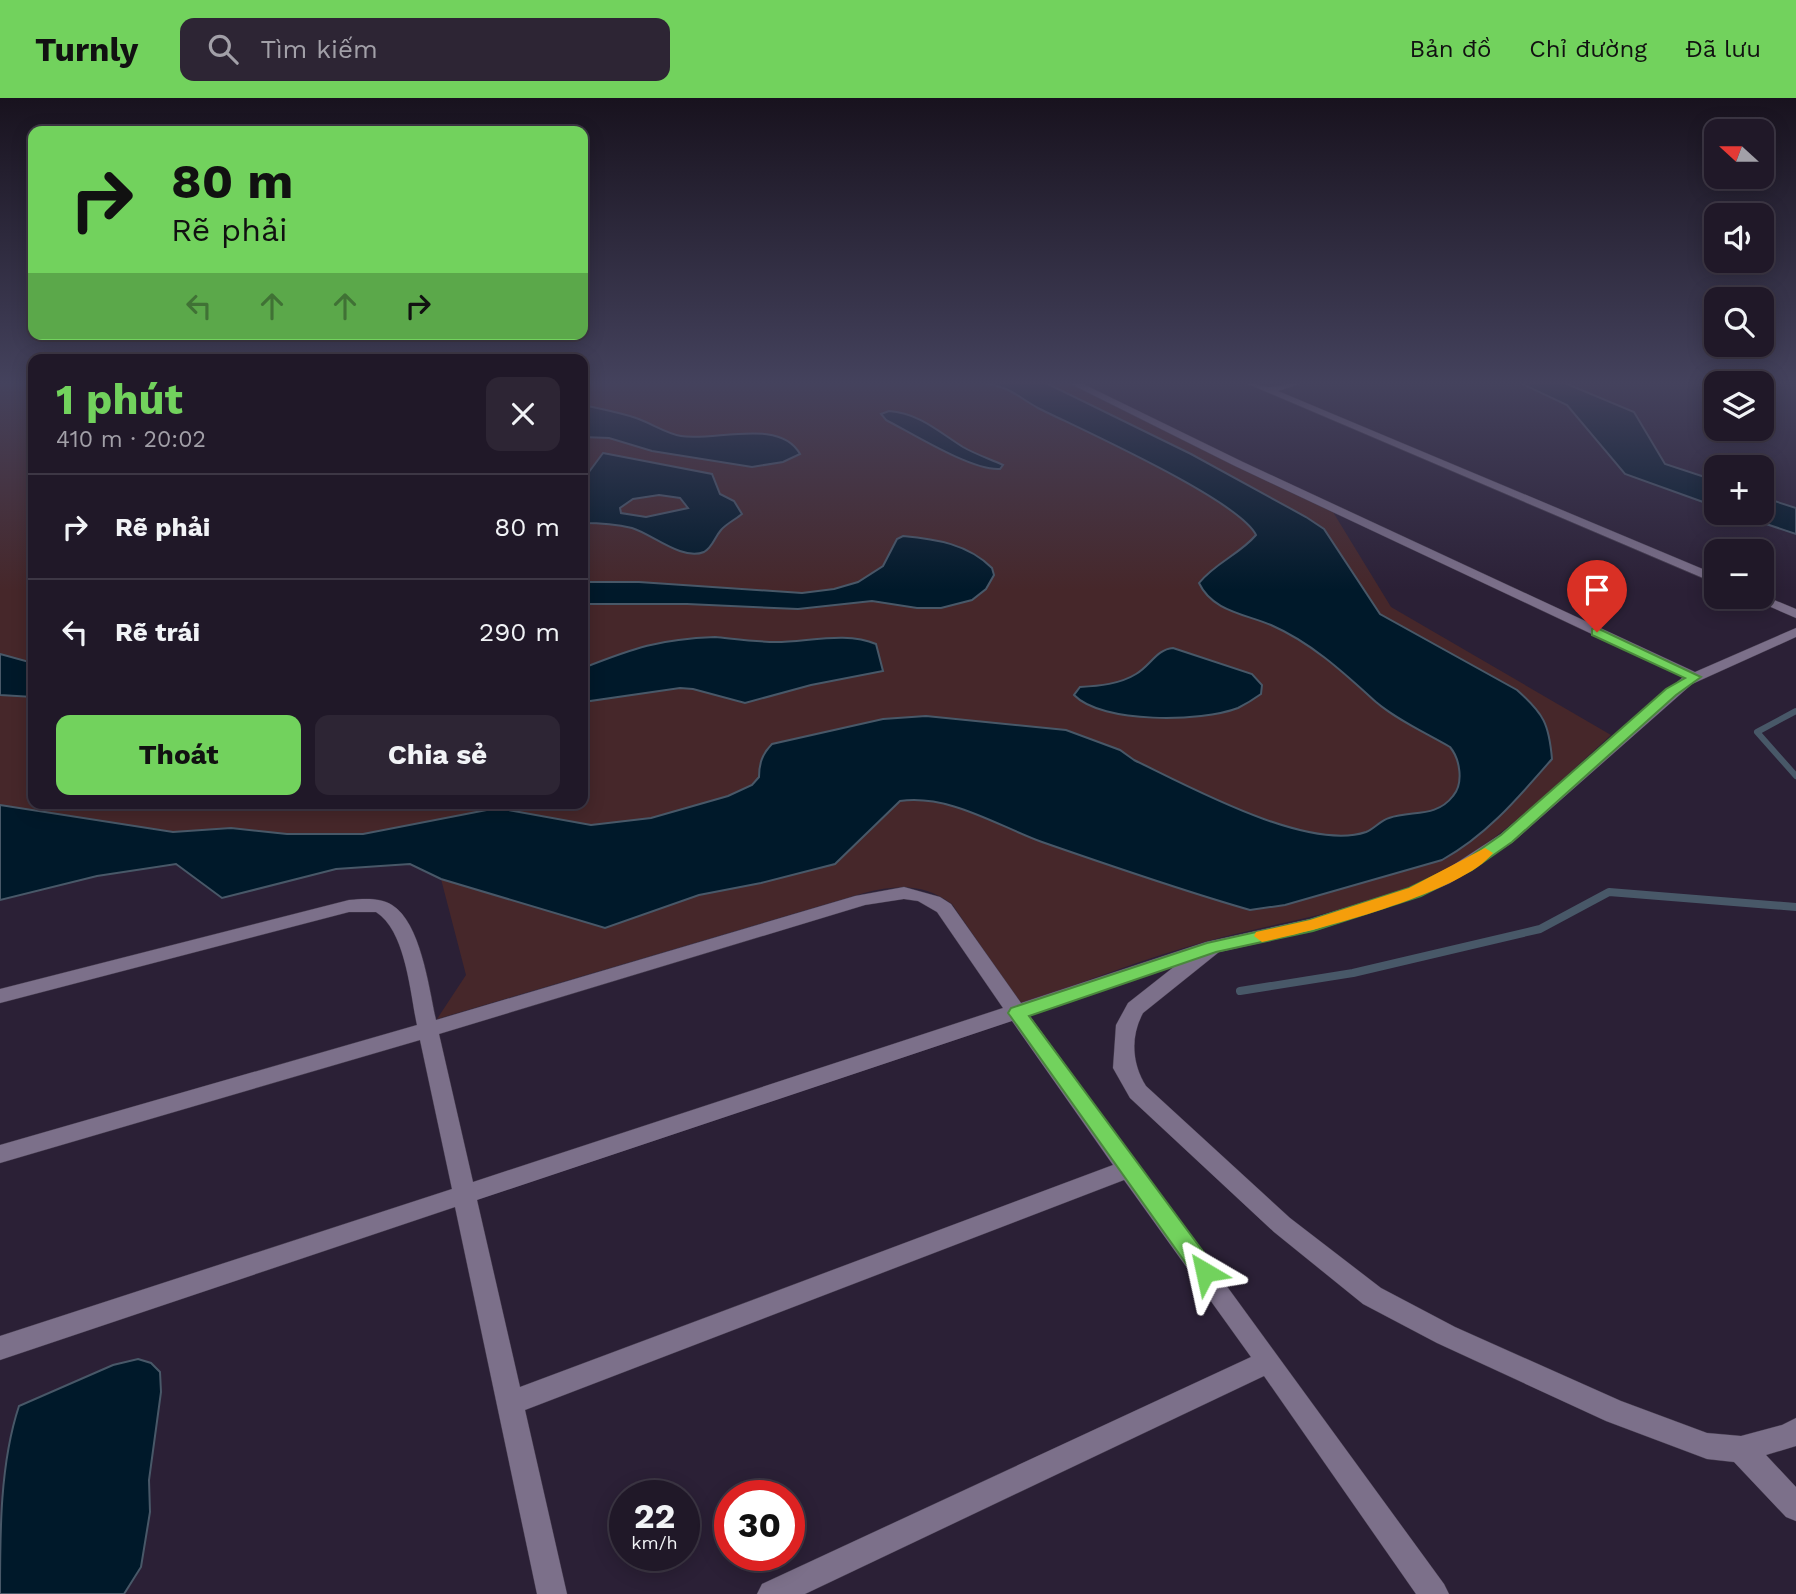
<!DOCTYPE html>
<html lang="vi">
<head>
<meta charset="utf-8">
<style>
  :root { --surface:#201828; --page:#2d2534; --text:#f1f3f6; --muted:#a2a0a8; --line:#3d3745; --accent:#72d25d }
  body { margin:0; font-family:"Work Sans",sans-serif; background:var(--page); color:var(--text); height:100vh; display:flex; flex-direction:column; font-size:26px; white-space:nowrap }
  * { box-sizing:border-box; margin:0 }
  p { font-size:23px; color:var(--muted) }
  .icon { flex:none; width:38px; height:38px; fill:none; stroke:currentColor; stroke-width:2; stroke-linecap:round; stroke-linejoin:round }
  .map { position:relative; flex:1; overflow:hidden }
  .drawer { position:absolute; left:28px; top:256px; width:560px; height:455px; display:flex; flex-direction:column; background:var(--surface); border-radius:14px; box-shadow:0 4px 18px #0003,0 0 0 2px var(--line) }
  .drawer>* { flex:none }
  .guide { position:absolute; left:28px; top:28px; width:560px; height:214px; border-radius:14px; box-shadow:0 4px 18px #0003,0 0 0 2px var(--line); background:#72d25d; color:#111; overflow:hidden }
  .needle { width:46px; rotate:291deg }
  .buttons { position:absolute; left:1704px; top:21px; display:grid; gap:14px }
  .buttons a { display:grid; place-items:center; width:70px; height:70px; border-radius:14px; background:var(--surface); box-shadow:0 4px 18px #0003,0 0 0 2px var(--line); font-size:35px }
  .speed { position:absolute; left:609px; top:1382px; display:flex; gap:14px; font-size:35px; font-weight:700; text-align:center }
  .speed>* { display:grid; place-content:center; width:91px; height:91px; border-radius:50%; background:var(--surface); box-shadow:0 4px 18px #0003,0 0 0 2px var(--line); line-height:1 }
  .speed small { font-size:18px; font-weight:400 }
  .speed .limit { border:10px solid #d22; background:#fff; color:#111 }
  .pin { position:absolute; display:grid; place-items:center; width:60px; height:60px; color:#fff; margin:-72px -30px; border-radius:50% 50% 50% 0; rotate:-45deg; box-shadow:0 0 7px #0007 }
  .pin .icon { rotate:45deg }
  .me { position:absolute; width:77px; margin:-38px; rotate:324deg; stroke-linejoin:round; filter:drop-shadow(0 0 5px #0008) }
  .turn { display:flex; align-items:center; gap:24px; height:147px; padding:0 28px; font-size:32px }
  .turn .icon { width:91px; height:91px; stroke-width:2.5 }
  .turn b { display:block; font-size:49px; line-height:60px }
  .lanes { display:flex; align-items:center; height:66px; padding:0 28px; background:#0003; justify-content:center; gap:35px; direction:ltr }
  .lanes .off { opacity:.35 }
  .round { display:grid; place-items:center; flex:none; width:74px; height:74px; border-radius:14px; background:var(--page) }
  .headline { display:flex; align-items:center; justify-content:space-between; height:119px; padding:0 28px }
  h1 { font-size:42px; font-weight:700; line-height:52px; color:var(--accent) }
  .primary-button { display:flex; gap:14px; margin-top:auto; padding:14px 28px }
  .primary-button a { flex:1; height:80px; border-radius:14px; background:var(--accent); color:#111; font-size:28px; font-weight:700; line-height:80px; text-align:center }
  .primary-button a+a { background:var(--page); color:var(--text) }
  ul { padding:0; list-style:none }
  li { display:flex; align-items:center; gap:21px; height:105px; padding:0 28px; border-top:2px solid var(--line) }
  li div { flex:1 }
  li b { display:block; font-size:26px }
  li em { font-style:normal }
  header { display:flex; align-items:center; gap:42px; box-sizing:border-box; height:98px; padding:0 35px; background:var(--accent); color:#111 }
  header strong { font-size:33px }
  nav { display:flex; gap:38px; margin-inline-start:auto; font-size:24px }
  .search { width:490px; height:63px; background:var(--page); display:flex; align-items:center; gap:18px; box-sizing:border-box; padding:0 24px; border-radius:14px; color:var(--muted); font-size:26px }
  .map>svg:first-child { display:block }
  .green { fill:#46272a }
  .water { fill:#00192a; stroke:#485868; stroke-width:2; fill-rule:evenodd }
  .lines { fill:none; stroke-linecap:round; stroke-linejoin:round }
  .stream-far1 { stroke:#485868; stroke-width:6 }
  .stream { stroke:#485868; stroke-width:8 }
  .minor-casing { stroke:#443b4d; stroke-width:1 }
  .minor { fill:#7c708a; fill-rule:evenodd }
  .route { fill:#72d25d; stroke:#4a883c; stroke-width:2 }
  .slow { fill:#f59e0b }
</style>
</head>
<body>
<header>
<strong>Turnly</strong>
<div class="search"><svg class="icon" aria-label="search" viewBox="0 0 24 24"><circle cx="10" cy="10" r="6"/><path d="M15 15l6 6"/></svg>Tìm kiếm</div>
<nav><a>Bản đồ</a><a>Chỉ đường</a><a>Đã lưu</a></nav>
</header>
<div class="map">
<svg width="1796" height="1496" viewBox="0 0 1796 1496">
  <rect width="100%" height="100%" fill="#2b2036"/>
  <path class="green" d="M0 283H33V705H583V283H1064L1333 414 1391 509 1611 637C1556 686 1503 742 1437 776 1366 813 1284 822 1208 843 1145 860 1083 885 1021 906L952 806C923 785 897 787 864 795L437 921 466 877 441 781 410 766 336 771 222 800 176 766 97 778 0 802Z"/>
  <g class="water">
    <path d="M974 283 1044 284 1191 356 1306 419 1324 431 1380 516 1517 592C1544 616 1549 626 1552 661 1518 700 1487 737 1442 762L1285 807 1250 812C1180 792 1111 768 1042 744 998 728 949 696 900 703L835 766 761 785 699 797 605 830 441 781 410 766 336 771 222 800 176 766 97 778 0 802V707L173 734 231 730 287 736H363L497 710 591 727 651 720 728 698 752 687 759 679C759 666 762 656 772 646L883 621 926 618 1066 632 1120 652 1134 662C1188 688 1308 754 1366 734 1374 731 1381 722 1389 720 1412 712 1436 720 1453 698 1464 685 1460 661 1450 649 1426 635 1397 622 1376 604 1344 575 1312 545 1271 527 1245 516 1212 513 1199 485 1215 465 1240 456 1256 437 1239 402 1080 331 1038 310 1027 304 1017 296 1006 291 996 287 985 285 974 283Z"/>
    <polygon points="1516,283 1560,283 1634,314 1665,366 1717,383 1717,409 1625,376 1567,307"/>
    <path d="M583 307C601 311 618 314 636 320 651 325 665 335 681 338 713 344 780 319 800 356L783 364 752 369 652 353 609 340 583 339Z"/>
    <path d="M889 313C919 315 939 334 963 349 975 356 990 361 1003 367L1000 371C972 373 913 336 886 322L881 316Z"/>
    <path d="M603 355 712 376 720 396 734 403 742 416C736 421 726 426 721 432 714 440 713 449 704 454 682 463 652 436 632 430 615 426 600 425 583 425V382ZM659 397 680 400 688 410 646 419 621 415 620 410 633 401Z"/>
    <polygon points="1762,399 1796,410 1796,436 1733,415 1762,415"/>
    <path d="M903 438C936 441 968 446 992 470L994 477 986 491 972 502 941 510H917L872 503 798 511 687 506H583V484H639L802 495 834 491 858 484 883 468 897 441Z"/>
    <path d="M715 539C735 541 756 544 776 544 807 544 847 533 876 546L883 573 811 587 745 605 693 591 680 590 583 604V570C634 550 659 541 715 539Z"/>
    <path d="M1173 550 1252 576 1262 587 1261 596C1254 601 1246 606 1238 610 1202 624 1102 626 1074 597L1080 589C1099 588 1120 586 1136 576 1150 568 1157 551 1173 550Z"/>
    <polygon points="0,556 33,565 33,599 0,597"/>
    <path d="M138 1261 151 1265 160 1274 161 1294 149 1382 150 1414 141 1469 124 1496H0C0 1434 0 1365 19 1308L113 1267Z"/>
  </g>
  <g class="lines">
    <polyline class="stream-far1" points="1796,613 1757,634 1796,678"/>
    <polyline class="stream" points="1240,893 1353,875 1540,831 1609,794 1796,809"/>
    <g class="minor-casing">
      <g id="minor">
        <path d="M1065 283H1077L1243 364 1695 574 1796 530V539L1692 586 1513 744 1450 785 1421 798 1320 831 1219 854 1143 915C1130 939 1132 966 1146 988L1290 1120 1381 1190 1455 1229 1621 1303 1707 1335 1741 1338 1782 1327 1796 1320V1348L1766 1357 1796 1389V1423L1786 1419 1734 1364 1707 1361 1606 1323 1437 1245 1363 1206 1274 1134 1130 1000 1113 970 1116 927 1128 905 1175 868 1029 917 1444 1486 1449 1496H1416L1264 1278 805 1496H757L762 1486 1251 1259 1124 1082 525 1312 567 1496H537L455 1109 0 1262V1238L452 1091 420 942 0 1065V1047L417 927C410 895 406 833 376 814H349L0 905V891L349 802C363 801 379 799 392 807 421 825 429 891 436 922L855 798 904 789 940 799 951 806 1021 905 1206 844 1310 821 1409 790 1438 777 1501 736 1683 579 1235 368ZM904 801 918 803 937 814 1003 910 473 1084 439 936 865 807ZM1012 923 1113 1067 520 1289 477 1102Z"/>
        <path d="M1241 283C1252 283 1258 288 1268 289 1277 290 1296 283 1308 283L1278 293 1717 477V486Z"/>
        <polygon points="1762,497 1796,511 1796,520 1748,499"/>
      </g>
    </g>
    <use href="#minor" class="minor"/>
  </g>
  <linearGradient id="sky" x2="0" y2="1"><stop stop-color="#18121e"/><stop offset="0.58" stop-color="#44425d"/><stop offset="1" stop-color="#44425d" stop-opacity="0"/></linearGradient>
  <rect width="1796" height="492" fill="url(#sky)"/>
  <polygon class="route" points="1597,530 1701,579 1676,597 1512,744 1472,772 1421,798 1313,833 1216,854 1029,918 1213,1167 1216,1174 1213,1181 1205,1184 1197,1181 1011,919 1008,915 1011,910 1207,845 1310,822 1409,790 1461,765 1501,737 1666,591 1685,580 1592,537 1592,531"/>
  <path class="slow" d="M1485 750 1493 755C1462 795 1314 833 1262 844L1254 838 1256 834 1310 822 1409 790Z"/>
</svg>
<div class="buttons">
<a><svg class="needle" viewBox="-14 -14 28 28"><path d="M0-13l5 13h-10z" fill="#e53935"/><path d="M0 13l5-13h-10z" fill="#a2a0a8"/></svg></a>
<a><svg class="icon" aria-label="sound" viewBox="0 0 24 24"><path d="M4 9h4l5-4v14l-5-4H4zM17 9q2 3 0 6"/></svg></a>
<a><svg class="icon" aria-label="search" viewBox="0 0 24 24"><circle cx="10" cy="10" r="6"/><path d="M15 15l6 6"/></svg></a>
<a><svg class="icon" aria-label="layers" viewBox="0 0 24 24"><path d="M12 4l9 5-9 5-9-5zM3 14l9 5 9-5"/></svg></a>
<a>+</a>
<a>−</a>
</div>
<div class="speed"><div>22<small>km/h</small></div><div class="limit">30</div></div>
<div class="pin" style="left:1597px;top:534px;background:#d93025"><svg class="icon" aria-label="arrive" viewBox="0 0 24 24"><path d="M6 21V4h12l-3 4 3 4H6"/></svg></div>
<svg class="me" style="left:1205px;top:1174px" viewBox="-20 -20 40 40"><path d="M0-17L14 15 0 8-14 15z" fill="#72d25d" stroke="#fff" stroke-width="4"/></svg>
<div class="guide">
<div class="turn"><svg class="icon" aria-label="right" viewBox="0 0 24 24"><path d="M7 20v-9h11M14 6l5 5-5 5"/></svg><div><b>80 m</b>Rẽ phải</div></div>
<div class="lanes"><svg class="icon off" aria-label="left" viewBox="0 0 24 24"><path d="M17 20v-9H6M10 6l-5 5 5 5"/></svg><svg class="icon off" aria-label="ahead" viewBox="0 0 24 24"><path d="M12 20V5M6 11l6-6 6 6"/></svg><svg class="icon off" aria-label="ahead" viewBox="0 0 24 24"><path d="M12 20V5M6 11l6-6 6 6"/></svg><svg class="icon" aria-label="right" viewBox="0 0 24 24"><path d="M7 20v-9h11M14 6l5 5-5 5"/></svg></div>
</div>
<section class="drawer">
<div class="headline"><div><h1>1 phút</h1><p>410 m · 20:02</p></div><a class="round"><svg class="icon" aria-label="close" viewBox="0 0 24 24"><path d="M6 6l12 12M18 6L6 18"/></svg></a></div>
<ul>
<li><svg class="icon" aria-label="right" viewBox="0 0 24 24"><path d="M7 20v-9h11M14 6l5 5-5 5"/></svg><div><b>Rẽ phải</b></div><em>80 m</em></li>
<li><svg class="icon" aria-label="left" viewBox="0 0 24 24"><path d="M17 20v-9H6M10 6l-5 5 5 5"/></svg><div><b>Rẽ trái</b></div><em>290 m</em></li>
</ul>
<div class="primary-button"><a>Thoát</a><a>Chia sẻ</a></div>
</section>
</div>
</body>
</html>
